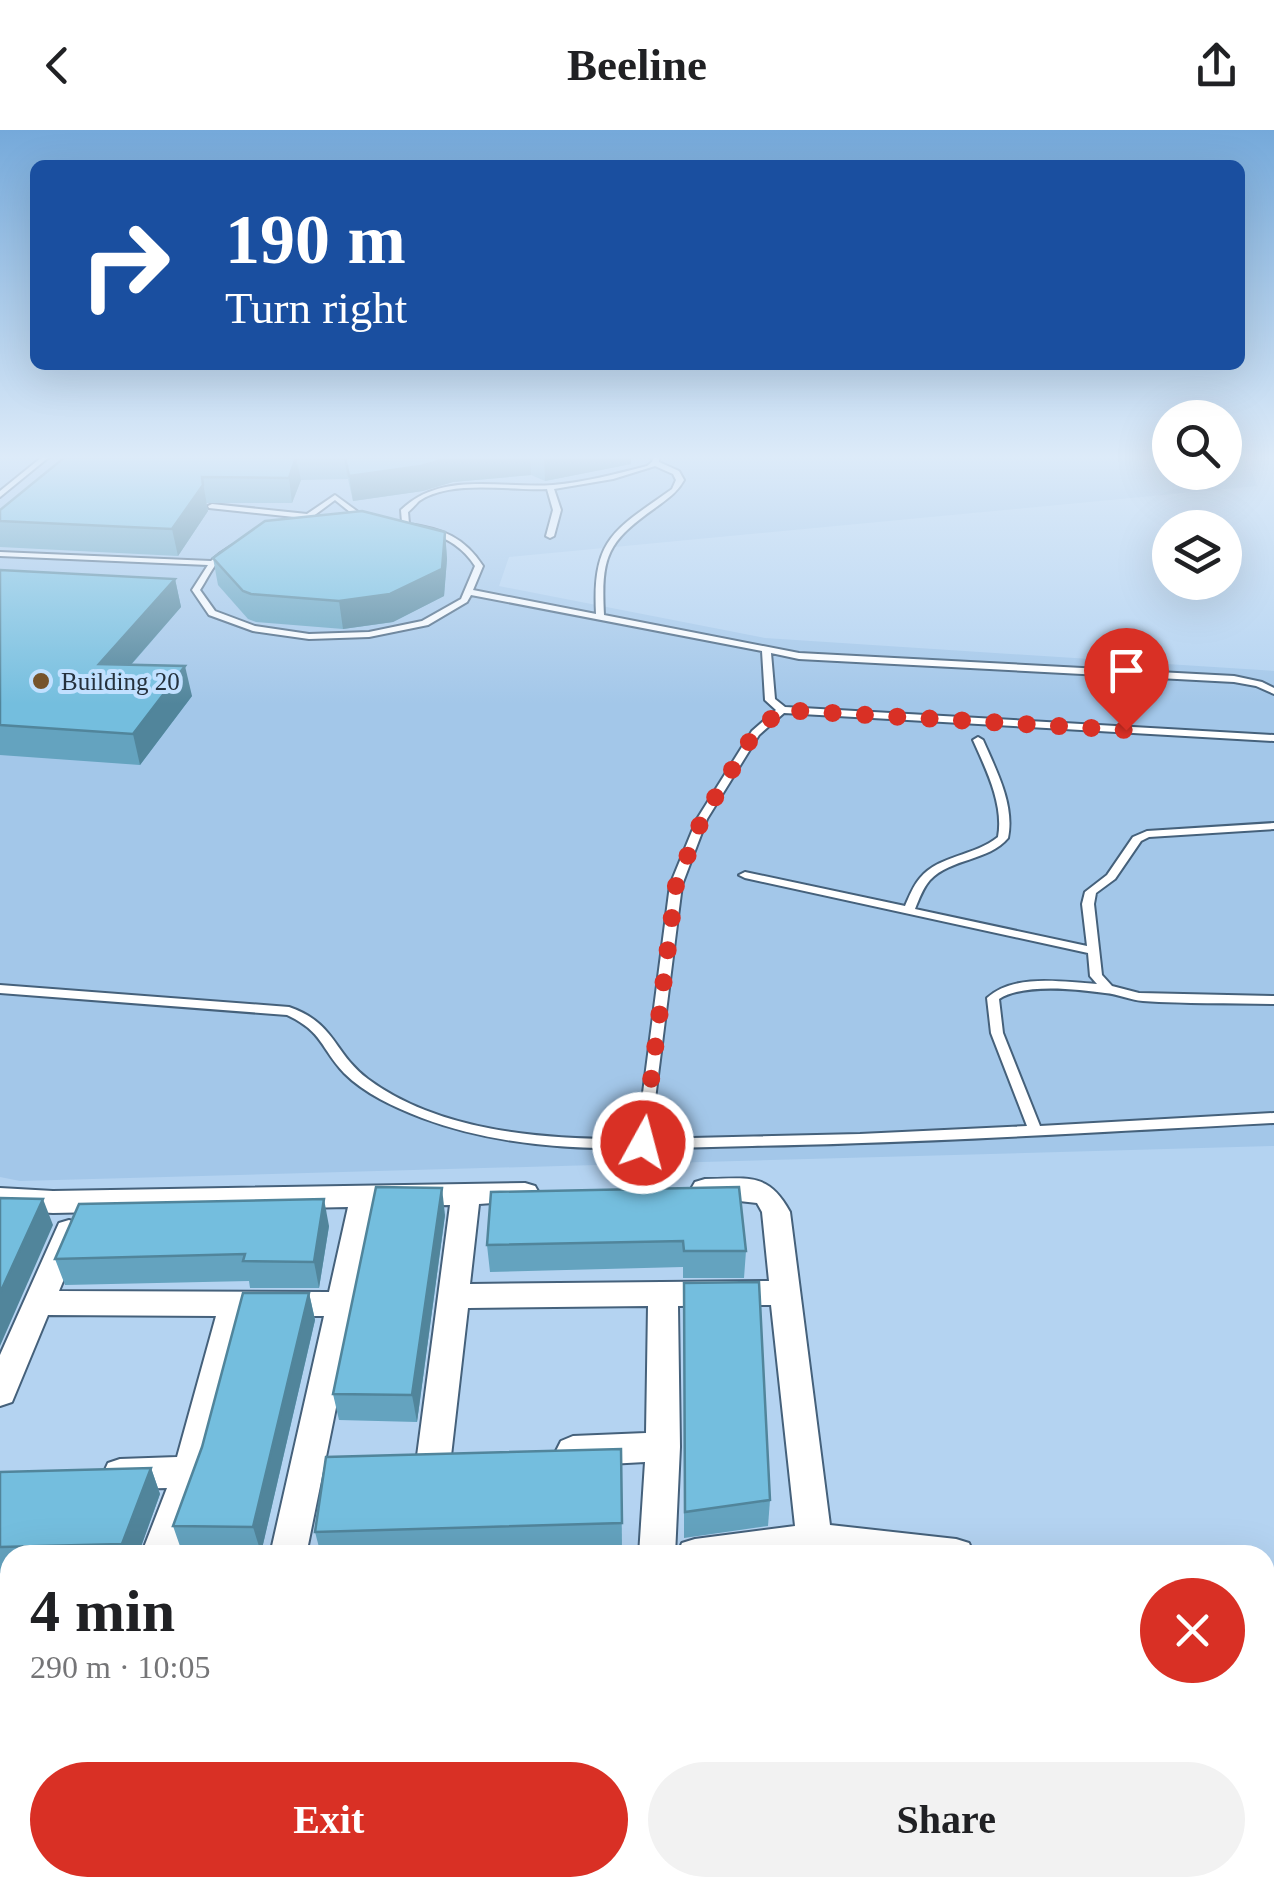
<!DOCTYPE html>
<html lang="en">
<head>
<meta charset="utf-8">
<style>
  :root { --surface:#fff; --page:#f2f2f2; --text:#202124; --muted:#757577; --accent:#d93025 }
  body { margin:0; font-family:"Times New Roman",serif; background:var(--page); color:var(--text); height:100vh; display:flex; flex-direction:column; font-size:38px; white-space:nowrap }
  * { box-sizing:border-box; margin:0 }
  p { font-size:32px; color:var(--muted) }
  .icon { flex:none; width:55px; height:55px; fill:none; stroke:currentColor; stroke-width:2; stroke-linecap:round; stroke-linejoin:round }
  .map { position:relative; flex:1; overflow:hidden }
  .drawer { position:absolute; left:0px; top:1415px; width:1275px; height:352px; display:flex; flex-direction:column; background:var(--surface); border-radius:30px 30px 0 0; box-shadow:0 10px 40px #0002 }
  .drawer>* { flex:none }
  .banner { position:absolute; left:30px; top:30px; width:1215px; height:210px; border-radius:15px; box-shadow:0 10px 40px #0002; background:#1a4fa0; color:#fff; overflow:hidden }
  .tools { position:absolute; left:1152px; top:270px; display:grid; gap:20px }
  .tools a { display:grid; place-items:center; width:90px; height:90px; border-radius:50%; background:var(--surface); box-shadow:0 10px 40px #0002; font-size:50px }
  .pin { position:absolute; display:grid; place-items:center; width:85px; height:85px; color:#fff; margin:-102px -42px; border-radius:50% 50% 50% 0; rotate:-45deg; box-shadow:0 0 10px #0007 }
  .pin .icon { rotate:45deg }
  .me { position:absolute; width:110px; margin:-55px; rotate:7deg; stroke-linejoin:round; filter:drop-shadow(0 0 8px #0008) }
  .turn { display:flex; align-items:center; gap:35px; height:210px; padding:0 30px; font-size:45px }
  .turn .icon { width:130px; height:130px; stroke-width:2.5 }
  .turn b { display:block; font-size:70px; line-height:85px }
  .round { display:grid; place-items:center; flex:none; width:105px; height:105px; border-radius:52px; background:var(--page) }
  .summary { display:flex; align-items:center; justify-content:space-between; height:170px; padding:0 30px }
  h1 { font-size:60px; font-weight:600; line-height:75px }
  .primary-button { display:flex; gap:20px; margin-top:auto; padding:20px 30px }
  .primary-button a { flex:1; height:115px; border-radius:60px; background:var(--accent); color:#fff; font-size:40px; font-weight:600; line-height:115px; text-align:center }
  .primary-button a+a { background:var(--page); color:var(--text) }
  header { display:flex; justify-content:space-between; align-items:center; height:130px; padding:0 30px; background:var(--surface); font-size:45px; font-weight:600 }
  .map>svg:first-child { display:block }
  .built { fill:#a3c7e9 }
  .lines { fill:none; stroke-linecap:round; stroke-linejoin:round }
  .lane-casing { stroke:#45617b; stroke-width:4 }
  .street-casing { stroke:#45617b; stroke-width:4 }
  .lane { fill:#fff; fill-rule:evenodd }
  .street { fill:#fff; fill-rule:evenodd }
  .wall { fill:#64a3bf }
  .shaded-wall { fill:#51859b }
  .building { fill:#74bede; stroke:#51859b; stroke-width:2.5 }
  .route { stroke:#d93025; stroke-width:18; stroke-dasharray:0 32.4 }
  .poi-dot { fill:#76532c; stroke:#c1e0ff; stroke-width:4 }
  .labels { text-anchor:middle; stroke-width:8; stroke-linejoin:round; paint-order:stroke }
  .far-poi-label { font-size:25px; fill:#25313d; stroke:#c1e0ff; text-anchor:start }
</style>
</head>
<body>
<header><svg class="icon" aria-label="back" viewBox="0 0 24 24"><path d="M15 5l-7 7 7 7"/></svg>Beeline<svg class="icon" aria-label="share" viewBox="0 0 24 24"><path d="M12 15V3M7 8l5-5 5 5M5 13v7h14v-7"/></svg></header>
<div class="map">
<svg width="1274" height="1767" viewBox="0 0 1274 1767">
  <rect width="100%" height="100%" fill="#b4d3f1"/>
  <polygon class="built" points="0,327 1170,327 1170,342 1225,342 1225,327 1247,327 1257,356 509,427 499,456 765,508 1274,541 1274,1016 20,1051 0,1047"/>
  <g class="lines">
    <g class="lane-casing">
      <g id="lane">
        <polygon points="42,327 49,327 0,367 0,361"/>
        <path d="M653 327H659V332L679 341 684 350C677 363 667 369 655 378 607 412 601 426 604 485L799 523 1234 546 1262 552 1274 558V564L1256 556 1234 552 799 529 771 523 775 569 785 577 1274 605V611L784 583 759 605 707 689 682 755 650 1009 860 1004 1027 996 991 903 987 868C1014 843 1063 852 1097 854L1090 846 1088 823 745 748 739 745 745 742 905 776C909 767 913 756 920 748 939 725 975 726 998 707 1004 675 986 639 973 610L978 607 983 610C996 640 1015 675 1008 708 989 731 951 728 930 750 923 758 919 769 915 779L1087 816 1082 774 1085 762 1107 745 1133 707 1147 701 1274 693V699L1149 707 1141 711 1115 749 1096 763 1094 774 1102 845 1112 856 1139 863 1274 866V874C1231 873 1186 874 1143 871 1130 870 1118 864 1105 863 1076 859 1024 853 999 869L1003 903 1040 996 1274 983V993C1100 1002 926 1013 752 1016 641 1018 529 1028 422 988 394 977 365 964 344 943 320 917 323 902 287 885L0 863V855L289 877C336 893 333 923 368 949 441 1003 548 1010 637 1009L670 755 697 689 752 601 776 580 765 570 762 521 471 465 467 472 428 495 369 507 309 509 253 501 209 485 192 460 208 435 0 426V422L211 431C236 408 270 399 303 394L304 388 209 378 208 376 212 374 307 384 335 365 369 390 402 392 401 380C442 340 501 359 553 355 585 352 616 344 647 336L652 332ZM655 336 673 344 676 350 672 359C615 400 592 407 596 484L473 460 483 436C464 407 443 399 409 394L408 382C409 382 418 372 419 371 451 349 510 361 547 359L553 380 546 406 550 408 554 406 561 380 554 359 613 349ZM335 370 360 390 311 393 312 387ZM368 394C408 397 452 399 475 436L461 469 422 491 369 502 309 504 255 496 215 481 200 460C206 451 211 440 217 433 248 399 325 395 368 394Z"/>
      </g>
    </g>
    <g class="street-casing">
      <g id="street">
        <path d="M705 1049C747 1049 768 1041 790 1082L830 1395 956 1409 969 1413 974 1425H677L682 1413 695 1409 795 1396 771 1175 678 1176 680 1317 675 1425H639L645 1332 573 1336 561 1331 556 1321 561 1311 573 1306 646 1303 648 1176 468 1178 451 1326 446 1336 434 1341 422 1336 417 1326 450 1075 377 1076 306 1425H270L324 1186H247L207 1342 177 1425H141L167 1358 120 1359 108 1355 103 1344 108 1333 120 1329 177 1327 216 1186 48 1185 12 1272 0 1276V1225L59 1093 69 1090 79 1093 84 1101 59 1161 329 1162 348 1077 53 1083 0 1080V1058L53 1061 525 1053 535 1056 539 1063 535 1070 479 1074 470 1154 769 1151 762 1082 757 1073 695 1066 691 1059 695 1052Z"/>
        <polygon points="10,1450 10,1484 0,1485 0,1451"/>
        <polygon points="1265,1509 1274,1512 1274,1548 1265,1545"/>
        <polygon points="0,1541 10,1543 10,1581 0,1579"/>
        <polygon points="1265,1555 1274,1558 1274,1596 1265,1593"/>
        <polygon points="1265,1680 1274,1681 1274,1723 1265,1722"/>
      </g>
    </g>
    <use href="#lane" class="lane"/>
    <use href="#street" class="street"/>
  </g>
  <g class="wall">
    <polygon points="65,327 631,327 631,334 545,351 531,345 453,352 423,361 353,371 348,349 301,350 292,373 206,373 208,381 178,426 0,417 0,380"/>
    <polygon points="445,402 447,429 444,466 393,492 343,499 256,492 248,489 218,455 213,428"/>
    <polygon points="0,440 175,449 181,477 131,535 192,566 140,635 0,625"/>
    <polygon points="491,1062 746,1121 744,1148 683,1148 683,1137 490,1142 487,1115"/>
    <polygon points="445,1085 417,1292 339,1290 333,1264"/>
    <polygon points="329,1096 319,1158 250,1158 249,1151 65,1155 55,1129"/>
    <polygon points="684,1153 770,1370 768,1396 684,1408"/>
    <polygon points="309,1163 315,1190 261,1423 182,1422 173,1396 202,1317"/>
    <polygon points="621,1319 622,1419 409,1425 321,1425 315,1402"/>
    <polygon points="151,1338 160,1364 138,1425 10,1425 10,1443 0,1443 0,1342"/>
  </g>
  <g class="shaded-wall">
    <polygon points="296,327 301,350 292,373 289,348"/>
    <polygon points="451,327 530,327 531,345 453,352 423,361 353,371 349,346"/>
    <polygon points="544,327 631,327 631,334 545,351"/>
    <polygon points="202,347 208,381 178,426 172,399"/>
    <polygon points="445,402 447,429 444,466 393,492 343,499 339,471"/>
    <polygon points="175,449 181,477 106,563 99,534"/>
    <polygon points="185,536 192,566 140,635 133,604"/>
    <polygon points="442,1058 445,1085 417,1292 412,1265"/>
    <polygon points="43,1069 53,1095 0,1216 0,1163"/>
    <polygon points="324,1069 329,1096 319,1158 314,1132"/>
    <polygon points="309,1163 315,1190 261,1423 253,1397"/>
    <polygon points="151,1338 160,1364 138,1425 127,1425 122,1414"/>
  </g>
  <g class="building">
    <polygon points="65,327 296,327 289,348 202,347 203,355 172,399 0,391 0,380"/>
    <polygon points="345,327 451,327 421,336 349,346"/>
    <polygon points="362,381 445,402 442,439 390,464 339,471 251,464 243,461 213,428 265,391"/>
    <polygon points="0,440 175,449 99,534 185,536 133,604 0,595"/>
    <polygon points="376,1057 442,1058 412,1265 333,1264"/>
    <polygon points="739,1057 746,1121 684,1121 683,1111 487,1115 491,1062"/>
    <polygon points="0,1068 43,1069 0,1163"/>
    <polygon points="324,1069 314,1132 243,1131 245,1124 55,1129 79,1074"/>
    <polygon points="759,1152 770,1370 685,1382 684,1153"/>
    <polygon points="243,1163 309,1163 253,1397 173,1396 202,1317"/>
    <polygon points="621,1319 622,1393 315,1402 326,1327"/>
    <polygon points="151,1338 122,1414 0,1417 0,1342"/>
  </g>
  <linearGradient id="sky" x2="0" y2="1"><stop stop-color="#75a9da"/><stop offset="0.57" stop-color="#ddebf9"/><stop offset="1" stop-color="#ddebf9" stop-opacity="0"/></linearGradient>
  <rect width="1274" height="574" fill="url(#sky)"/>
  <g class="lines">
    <polyline class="route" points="643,1013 676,755 702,689 755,602 782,580 1126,600"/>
  </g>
  <circle class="poi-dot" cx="41" cy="551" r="10"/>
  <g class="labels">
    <g class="far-poi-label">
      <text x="61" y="560">Building 20</text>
    </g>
  </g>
</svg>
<div class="tools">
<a><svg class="icon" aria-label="search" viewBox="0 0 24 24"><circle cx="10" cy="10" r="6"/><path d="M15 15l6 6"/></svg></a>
<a><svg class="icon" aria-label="layers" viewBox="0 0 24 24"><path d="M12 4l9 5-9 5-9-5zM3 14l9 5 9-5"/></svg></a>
</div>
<div class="pin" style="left:1126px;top:600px;background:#d93025"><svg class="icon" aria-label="arrive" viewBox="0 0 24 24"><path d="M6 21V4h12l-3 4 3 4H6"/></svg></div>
<svg class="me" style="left:643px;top:1013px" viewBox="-20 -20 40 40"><circle r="17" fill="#d93025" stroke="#fff" stroke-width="3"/><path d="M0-11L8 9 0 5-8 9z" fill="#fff"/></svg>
<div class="banner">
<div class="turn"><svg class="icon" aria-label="right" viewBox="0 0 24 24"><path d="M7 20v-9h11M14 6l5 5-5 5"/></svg><div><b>190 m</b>Turn right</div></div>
</div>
<section class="drawer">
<div class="summary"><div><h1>4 min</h1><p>290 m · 10:05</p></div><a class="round" style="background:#d93025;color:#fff"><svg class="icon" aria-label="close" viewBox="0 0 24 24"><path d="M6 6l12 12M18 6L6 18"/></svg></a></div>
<div class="primary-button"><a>Exit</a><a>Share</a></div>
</section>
</div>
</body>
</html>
